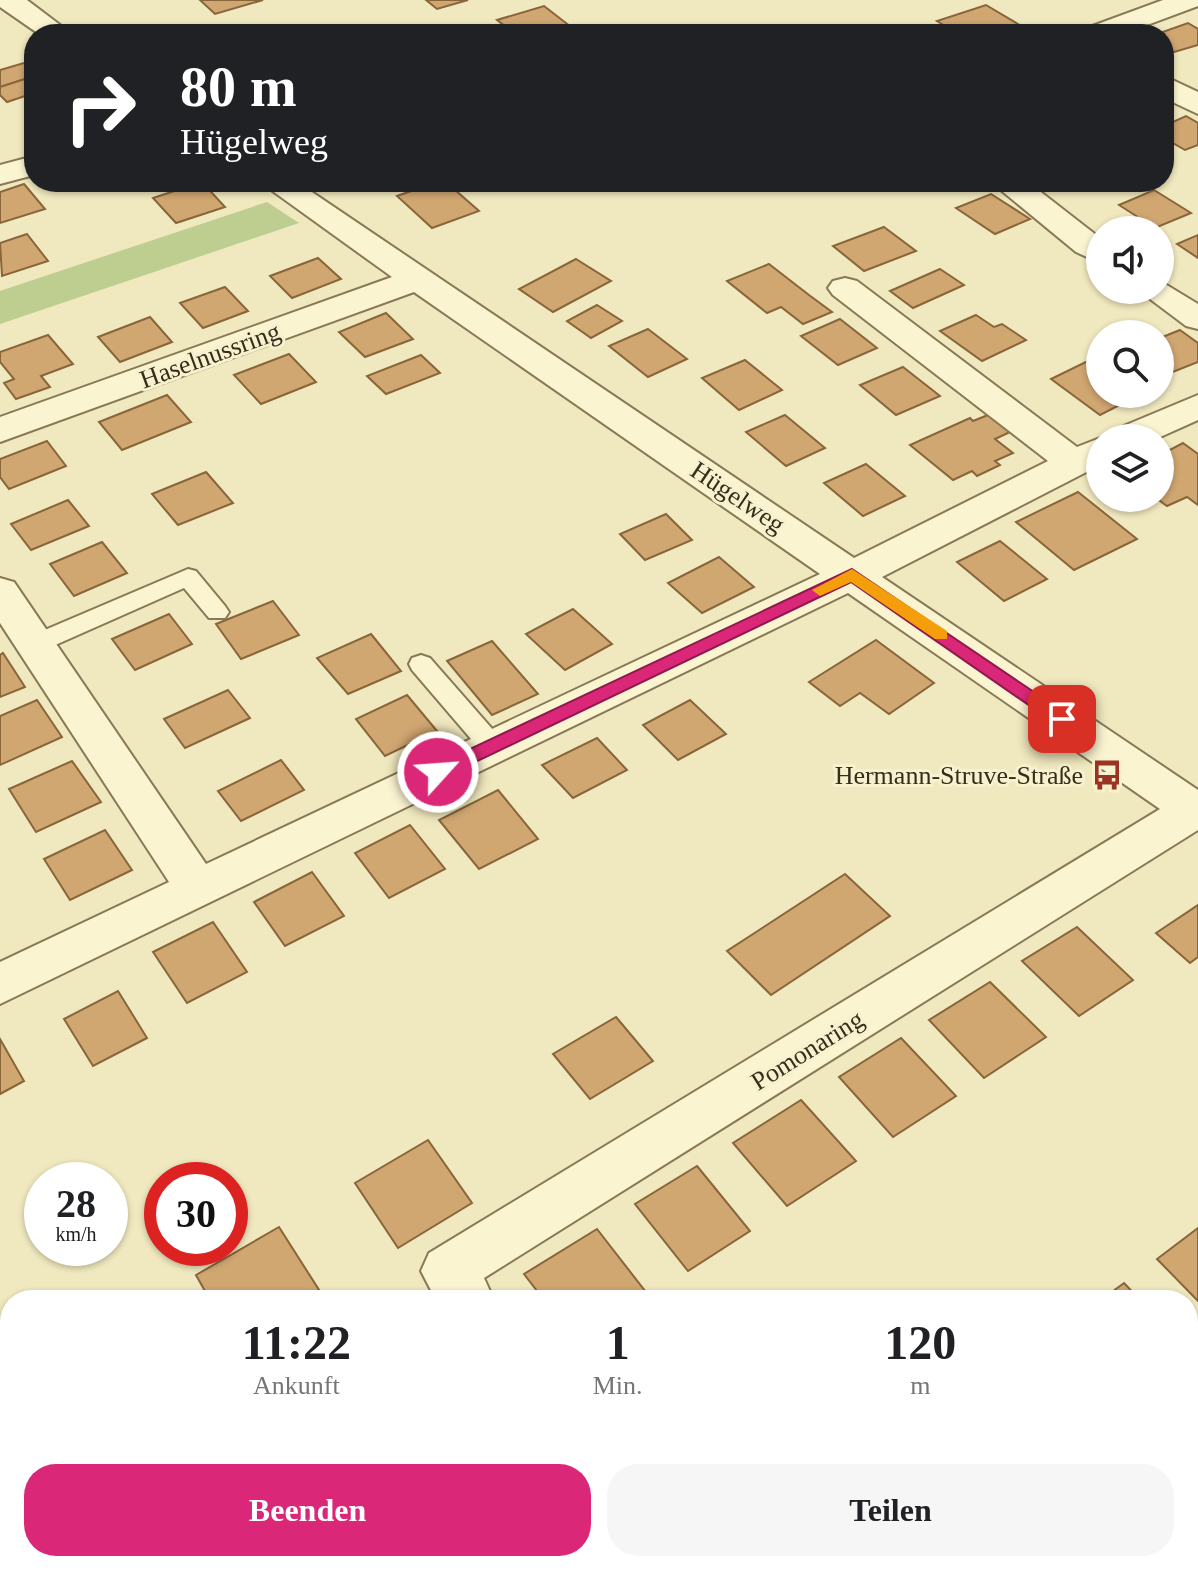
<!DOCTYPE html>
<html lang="de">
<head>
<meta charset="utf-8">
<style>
  :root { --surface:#fff; --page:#f6f6f6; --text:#202124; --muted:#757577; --accent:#db2777 }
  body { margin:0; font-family:"Times New Roman",serif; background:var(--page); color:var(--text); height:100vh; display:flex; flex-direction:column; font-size:30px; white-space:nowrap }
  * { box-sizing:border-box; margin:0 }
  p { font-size:26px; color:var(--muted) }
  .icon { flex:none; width:44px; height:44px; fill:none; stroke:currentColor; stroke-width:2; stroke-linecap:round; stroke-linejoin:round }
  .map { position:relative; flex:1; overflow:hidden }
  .details { position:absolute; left:0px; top:1290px; width:1198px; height:282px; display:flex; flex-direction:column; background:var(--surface); border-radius:32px 32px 0 0; box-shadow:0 2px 6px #0004 }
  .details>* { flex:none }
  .hud { position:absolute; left:24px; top:24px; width:1150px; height:168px; border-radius:32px; box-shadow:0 2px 6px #0004; background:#202124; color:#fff; overflow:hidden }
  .controls { position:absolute; left:1086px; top:216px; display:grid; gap:16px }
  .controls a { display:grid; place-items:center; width:88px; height:88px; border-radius:50%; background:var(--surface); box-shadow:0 2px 6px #0004; font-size:40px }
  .speed { position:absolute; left:24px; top:1162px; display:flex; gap:16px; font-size:40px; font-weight:700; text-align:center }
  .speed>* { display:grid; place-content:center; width:104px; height:104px; border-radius:50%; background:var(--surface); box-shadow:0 2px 6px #0004; line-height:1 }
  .speed small { font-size:20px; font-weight:400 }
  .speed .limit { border:12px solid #d22; background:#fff; color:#111 }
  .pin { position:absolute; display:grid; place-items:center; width:68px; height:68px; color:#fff; margin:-34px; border-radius:16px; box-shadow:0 4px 12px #0006 }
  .me { position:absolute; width:88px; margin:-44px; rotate:64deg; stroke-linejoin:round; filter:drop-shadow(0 0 6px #0008) }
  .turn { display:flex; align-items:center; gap:28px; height:168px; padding:0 24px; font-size:36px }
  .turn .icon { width:104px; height:104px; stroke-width:2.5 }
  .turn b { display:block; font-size:56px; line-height:68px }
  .eta { display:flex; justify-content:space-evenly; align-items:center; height:136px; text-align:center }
  .eta b { font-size:48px; font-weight:800; line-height:56px }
  .primary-button { display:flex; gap:16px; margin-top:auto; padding:16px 24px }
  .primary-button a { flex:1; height:92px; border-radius:32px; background:var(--accent); color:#fff; font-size:32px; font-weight:800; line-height:92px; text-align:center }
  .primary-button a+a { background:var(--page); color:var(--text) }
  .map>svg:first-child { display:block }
  .green { fill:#bece91 }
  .building { fill:#d0a671; stroke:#89653a; stroke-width:2 }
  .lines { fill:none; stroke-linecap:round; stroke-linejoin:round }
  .service-casing { stroke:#897856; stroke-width:4 }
  .minor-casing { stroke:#897856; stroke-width:4 }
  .service { fill:#faf4d1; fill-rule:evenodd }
  .minor { fill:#faf4d1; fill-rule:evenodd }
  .route { fill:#db2777; stroke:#8e194d; stroke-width:2 }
  .slow { fill:#f59e0b }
  .labels { text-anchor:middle; stroke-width:6; stroke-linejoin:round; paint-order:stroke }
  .street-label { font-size:26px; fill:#372d1b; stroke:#f7f1ce }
  .poi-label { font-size:26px; fill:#372d1b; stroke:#f7f1ce; text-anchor:end }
</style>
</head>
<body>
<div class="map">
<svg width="1198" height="1571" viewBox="0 0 1198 1571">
  <rect width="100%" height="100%" fill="#f0e8be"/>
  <polygon class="green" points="267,202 299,223 0,324 0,291"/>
  <g class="building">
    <polygon points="200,0 263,0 215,14"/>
    <polygon points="426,0 468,0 437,9"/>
    <polygon points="986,5 1023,27 1003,34 958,34 937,21"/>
    <polygon points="544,6 575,30 561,34 515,34 497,20"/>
    <polygon points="1188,23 1198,29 1198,45 1164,55 1164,34 1157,34"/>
    <polygon points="34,60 34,76 0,87 0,70"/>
    <polygon points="34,76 34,93 7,102 0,95 0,87"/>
    <polygon points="1186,116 1198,123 1198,145 1185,150 1164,138 1164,126"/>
    <polygon points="202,182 225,207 176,223 153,198"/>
    <polygon points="437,182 446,182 479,211 432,228 397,196"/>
    <polygon points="24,184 45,209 0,223 0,192"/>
    <polygon points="1154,190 1191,213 1155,228 1119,205"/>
    <polygon points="991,194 1030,219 995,234 956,208"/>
    <polygon points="884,227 916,251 864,271 833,246"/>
    <polygon points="27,234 48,261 2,276 0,243"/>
    <polygon points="1198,235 1198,258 1177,244"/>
    <polygon points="318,258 341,279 292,298 270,276"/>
    <polygon points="576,259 611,281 553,312 519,289"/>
    <polygon points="769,264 809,295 832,312 803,324 781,307 767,313 727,281"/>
    <polygon points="940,269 964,285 913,308 890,291"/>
    <polygon points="225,287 248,311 203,328 180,303"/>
    <polygon points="597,305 622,321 591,338 567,321"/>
    <polygon points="386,313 413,339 365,357 339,332"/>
    <polygon points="976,315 994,327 1002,324 1026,340 982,361 940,331"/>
    <polygon points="150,317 172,342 120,362 98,337"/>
    <polygon points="840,319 877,348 838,365 801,336"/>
    <polygon points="648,329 687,359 648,377 609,346"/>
    <polygon points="1180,330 1198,343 1198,362 1165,375 1160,371 1160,338"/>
    <polygon points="48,335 73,364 41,376 50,387 16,399 4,383 14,379 0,362 0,352"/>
    <polygon points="289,354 316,382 261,404 234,375"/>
    <polygon points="421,355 440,373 386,394 367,376"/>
    <polygon points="1098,356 1100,394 1141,394 1100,415 1051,379"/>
    <polygon points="745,360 782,390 739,410 702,378"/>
    <polygon points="903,367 940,396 896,415 860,385"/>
    <polygon points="167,395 191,422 122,450 99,422"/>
    <polygon points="785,415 825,448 786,466 746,432"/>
    <polygon points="988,415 1010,432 995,439 1013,453 995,461 1000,465 977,476 972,471 953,480 910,445 970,418 973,421"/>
    <polygon points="47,441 66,466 9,489 0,477 0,459"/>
    <polygon points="1183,443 1198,454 1198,505 1187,497 1167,506 1156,498 1160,498 1160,455"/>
    <polygon points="866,464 905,496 863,516 824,483"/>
    <polygon points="206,472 233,503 178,525 152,494"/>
    <polygon points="1078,492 1137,539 1074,570 1016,522"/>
    <polygon points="68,500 89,526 31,550 11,524"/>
    <polygon points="666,514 692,540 645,560 620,534"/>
    <polygon points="1000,541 1047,579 1004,601 957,562"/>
    <polygon points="102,542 127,573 74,596 50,564"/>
    <polygon points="719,557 754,587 702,613 668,583"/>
    <polygon points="273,601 299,635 241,659 216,624"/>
    <polygon points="573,609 612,644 565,670 526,634"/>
    <polygon points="169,614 192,644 135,670 112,639"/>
    <polygon points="371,634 401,671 348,694 317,658"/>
    <polygon points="876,640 934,683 889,714 860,693 840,706 809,682"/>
    <polygon points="492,641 538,694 492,715 447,661"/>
    <polygon points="3,653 25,687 0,697 0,655"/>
    <polygon points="228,690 250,718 185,748 164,719"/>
    <polygon points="407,695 437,731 385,756 356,719"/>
    <polygon points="37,700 62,737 0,765 0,716"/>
    <polygon points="690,700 726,734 678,760 643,725"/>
    <polygon points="597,738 627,770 573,798 542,765"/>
    <polygon points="281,760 304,790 241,821 218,791"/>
    <polygon points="72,761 101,802 36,832 9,789"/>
    <polygon points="498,790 538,839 479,869 439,820"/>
    <polygon points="410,825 445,869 389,898 355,853"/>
    <polygon points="105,830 132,870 70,900 44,859"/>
    <polygon points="312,872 344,916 285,946 254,902"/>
    <polygon points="845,874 890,916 771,995 727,951"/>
    <polygon points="1198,905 1198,957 1190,963 1156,933"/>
    <polygon points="213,922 247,972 187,1003 153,952"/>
    <polygon points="1077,927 1133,980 1079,1016 1022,961"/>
    <polygon points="990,982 1046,1037 984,1078 929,1020"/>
    <polygon points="118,991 147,1038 93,1066 64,1019"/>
    <polygon points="616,1017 653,1061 590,1099 553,1054"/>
    <polygon points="901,1038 956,1096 893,1137 839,1077"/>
    <polygon points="0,1039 24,1081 0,1094"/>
    <polygon points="801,1100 856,1161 787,1206 733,1143"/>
    <polygon points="428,1140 472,1203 398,1248 355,1183"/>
    <polygon points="697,1166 750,1231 688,1271 635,1204"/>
    <polygon points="279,1227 321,1293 309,1300 210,1300 196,1275"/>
    <polygon points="1198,1228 1198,1301 1157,1259"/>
    <polygon points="597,1229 649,1296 643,1300 544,1300 524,1274"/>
    <polygon points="1124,1283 1140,1300 1101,1300"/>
    <polygon points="1198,1508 1198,1539 1188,1528 1188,1516"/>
    <polygon points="472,1562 543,1562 530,1571 477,1571"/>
    <polygon points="746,1562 846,1562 853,1571 734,1571"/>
    <polygon points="1133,1562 1159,1562 1167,1571 1122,1571"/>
  </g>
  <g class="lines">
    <g class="service-casing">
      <g id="service">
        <polygon points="188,569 196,571 225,606 229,612 225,618 209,618 184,588 44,650 26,650 23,644 26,638"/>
        <polygon points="421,655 430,658 501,739 505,746 501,753 483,753 412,670 409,664 412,658"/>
      </g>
    </g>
    <g class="minor-casing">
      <g id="minor">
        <polygon points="0,0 27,0 72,34 39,34 0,7"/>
        <polygon points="1163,0 1198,0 1198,6 1123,34 1083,34 1087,28"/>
        <polygon points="1164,76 1198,92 1198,114 1164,98"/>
        <polygon points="34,156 34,175 0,184 0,165"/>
        <polygon points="260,182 297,182 854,558 1048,461 833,295 828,288 833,281 845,278 857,281 1077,447 1100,438 1100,465 882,577 1198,790 1198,830 484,1278 494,1300 436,1300 421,1271 429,1253 1160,809 848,593 0,1004 0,962 169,882 0,623 0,578 14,582 206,864 820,574 414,292 0,442 0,417 392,277"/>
        <polygon points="991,182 1028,182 1100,238 1100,263 1076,252"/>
        <polygon points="1160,281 1198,304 1198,329 1186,326 1138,290 1160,290"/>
        <polygon points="1198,395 1198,420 1158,438 1109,438 1114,430"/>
        <polygon points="1198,1397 1198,1457 1188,1461 1188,1401"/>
        <polygon points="607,1562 669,1562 673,1571 611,1571"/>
        <polygon points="989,1562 1056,1562 1052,1571 985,1571"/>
      </g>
    </g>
    <use href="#service" class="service"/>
    <use href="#minor" class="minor"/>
  </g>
  <polygon class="route" points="852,569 1068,715 1068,724 1056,724 851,582 444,777 438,779 429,772 432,767"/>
  <polygon class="slow" points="852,569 947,631 947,639 935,639 851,582 820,596 812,590"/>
  <defs>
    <g id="bus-bare" transform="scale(2.4)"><path d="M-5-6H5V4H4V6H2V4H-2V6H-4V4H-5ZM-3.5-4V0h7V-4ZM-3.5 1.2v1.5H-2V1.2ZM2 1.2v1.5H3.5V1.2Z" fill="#9b3323" stroke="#f7f1ce" stroke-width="2.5" paint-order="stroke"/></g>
  </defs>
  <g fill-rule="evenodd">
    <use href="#bus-bare" x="1107" y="775"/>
  </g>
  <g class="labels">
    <g class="street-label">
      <text transform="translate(210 355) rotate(-20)" y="9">Haselnussring</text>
      <text transform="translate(738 497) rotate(34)" y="9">Hügelweg</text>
      <text transform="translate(807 1050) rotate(-32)" y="9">Pomonaring</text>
    </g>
    <g class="poi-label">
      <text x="1083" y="784">Hermann-Struve-Straße</text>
    </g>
  </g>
</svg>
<div class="controls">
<a><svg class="icon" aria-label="sound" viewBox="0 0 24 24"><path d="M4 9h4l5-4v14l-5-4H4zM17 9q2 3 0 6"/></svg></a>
<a><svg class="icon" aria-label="search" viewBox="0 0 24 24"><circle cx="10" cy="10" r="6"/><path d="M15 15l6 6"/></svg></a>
<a><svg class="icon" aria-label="layers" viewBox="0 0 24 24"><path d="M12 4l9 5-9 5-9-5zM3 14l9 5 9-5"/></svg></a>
</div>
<div class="speed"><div>28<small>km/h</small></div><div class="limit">30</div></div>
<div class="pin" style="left:1062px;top:719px;background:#d93025"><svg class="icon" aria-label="arrive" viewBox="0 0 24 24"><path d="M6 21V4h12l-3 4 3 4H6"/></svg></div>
<svg class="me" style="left:438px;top:772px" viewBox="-20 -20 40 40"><circle r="17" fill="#db2777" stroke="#fff" stroke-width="3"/><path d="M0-11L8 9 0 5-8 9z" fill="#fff"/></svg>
<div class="hud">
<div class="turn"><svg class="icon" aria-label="right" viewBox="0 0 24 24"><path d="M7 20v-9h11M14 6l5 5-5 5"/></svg><div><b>80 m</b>Hügelweg</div></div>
</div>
<section class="details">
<div class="eta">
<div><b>11:22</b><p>Ankunft</p></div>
<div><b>1</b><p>Min.</p></div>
<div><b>120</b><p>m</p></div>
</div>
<div class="primary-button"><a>Beenden</a><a>Teilen</a></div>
</section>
</div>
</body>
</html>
